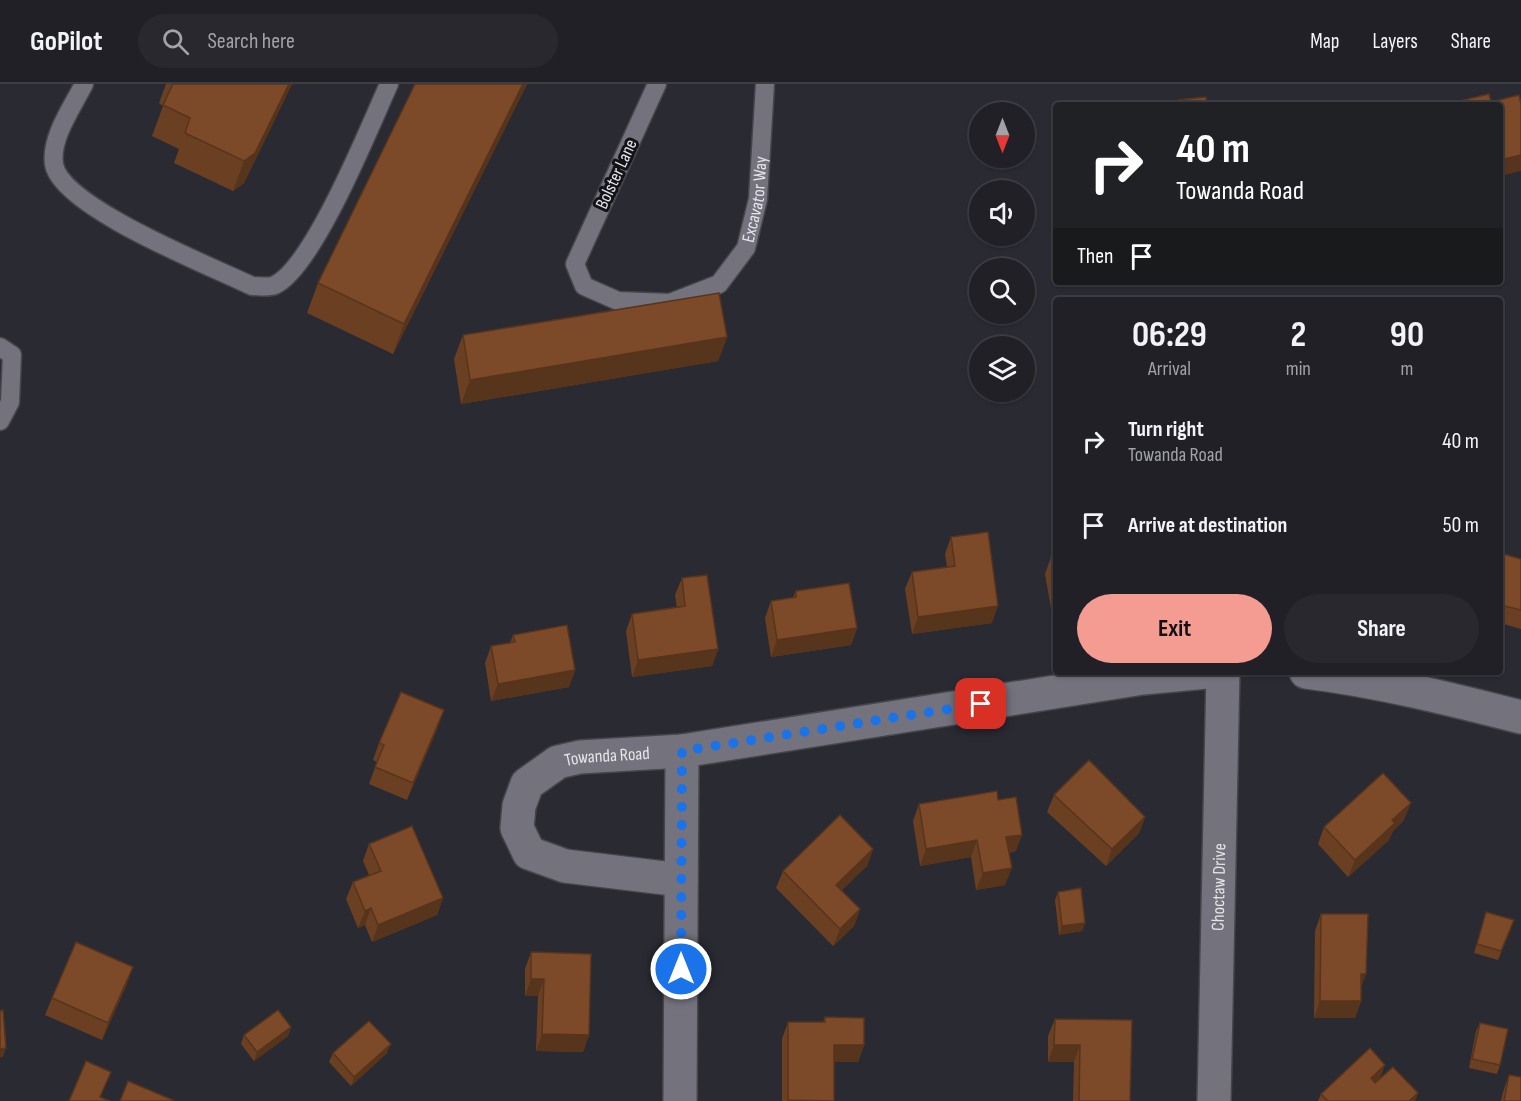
<!DOCTYPE html>
<html lang="en">
<head>
<meta charset="utf-8">
<style>
  :root { --surface:#202026; --page:#28282e; --text:#f1f3f6; --muted:#a2a3a7; --line:#3d3e43; --accent:#f59c92 }
  body { margin:0; font-family:"Sofia Sans Condensed",sans-serif; background:var(--page); color:var(--text); height:100vh; display:flex; flex-direction:column; font-size:22px; white-space:nowrap }
  * { box-sizing:border-box; margin:0 }
  p { font-size:20px; color:var(--muted) }
  .icon { flex:none; width:33px; height:33px; fill:none; stroke:currentColor; stroke-width:2; stroke-linecap:round; stroke-linejoin:round }
  .map { position:relative; flex:1; overflow:hidden }
  .details { position:absolute; left:1053px; top:213px; width:450px; height:378px; display:flex; flex-direction:column; background:var(--surface); border-radius:6px; box-shadow:0 2px 4px #0004,0 0 0 2px var(--line) }
  .details>* { flex:none }
  .hud { position:absolute; left:1053px; top:18px; width:450px; height:183px; border-radius:6px; box-shadow:0 2px 4px #0004,0 0 0 2px var(--line); background:#202124; color:#fff; overflow:hidden }
  .needle { width:39px; rotate:180deg }
  .tools { position:absolute; left:969px; top:18px; display:grid; gap:12px }
  .tools a { display:grid; place-items:center; width:66px; height:66px; border-radius:50%; background:var(--surface); box-shadow:0 2px 4px #0004,0 0 0 2px var(--line); font-size:30px }
  .pin { position:absolute; display:grid; place-items:center; width:51px; height:51px; color:#fff; margin:-26px; border-radius:12px; box-shadow:0 3px 9px #0006 }
  .me { position:absolute; width:66px; margin:-33px; rotate:0deg; stroke-linejoin:round; filter:drop-shadow(0 0 4px #0008) }
  .turn { display:flex; align-items:center; gap:21px; height:126px; padding:0 24px; font-size:27px }
  .turn .icon { width:78px; height:78px; stroke-width:2.5 }
  .turn b { display:block; font-size:42px; line-height:51px }
  .then { display:flex; align-items:center; height:57px; padding:0 24px; background:#0003; gap:12px; font-size:22px }
  .eta { display:flex; justify-content:space-evenly; align-items:center; height:102px; text-align:center }
  .eta b { font-size:36px; font-weight:700; line-height:42px }
  .primary-button { display:flex; gap:12px; margin-top:auto; padding:12px 24px }
  .primary-button a { flex:1; height:69px; border-radius:36px; background:var(--accent); color:#111; font-size:24px; font-weight:700; line-height:69px; text-align:center }
  .primary-button a+a { background:var(--page); color:var(--text) }
  ul { padding:0; list-style:none }
  li { display:flex; align-items:center; gap:18px; height:84px; padding:0 24px }
  li div { flex:1 }
  li b { display:block; font-size:22px }
  li em { font-style:normal }
  header { display:flex; align-items:center; gap:36px; box-sizing:border-box; height:84px; padding:0 30px; background:var(--surface); border-bottom:2px solid var(--line) }
  header strong { font-size:28px }
  nav { display:flex; gap:33px; margin-inline-start:auto; font-size:21px }
  .search { width:420px; height:54px; background:var(--page); display:flex; align-items:center; gap:15px; box-sizing:border-box; padding:0 21px; border-radius:33px; color:var(--muted); font-size:22px }
  .map>svg:first-child { display:block }
  .lines { fill:none; stroke-linecap:round; stroke-linejoin:round }
  .lane-casing { stroke:#45454c; stroke-width:21 }
  .street-casing { stroke:#45454c; stroke-width:36 }
  .lane { stroke:#73727d; stroke-width:18 }
  .street { stroke:#73727d; stroke-width:33 }
  .wall { fill:#6b4022 }
  .shaded-wall { fill:#57341c }
  .building { fill:#7c4a28; stroke:#57341c; stroke-width:1.5 }
  .route { stroke:#1a73e8; stroke-width:10; stroke-dasharray:0 18 }
  .labels { text-anchor:middle; stroke-width:6; stroke-linejoin:round; paint-order:stroke }
  .street-label { font-size:18px; fill:#e5e5eb; stroke:#131317 }
</style>
</head>
<body>
<header>
<strong>GoPilot</strong>
<div class="search"><svg class="icon" aria-label="search" viewBox="0 0 24 24"><circle cx="10" cy="10" r="6"/><path d="M15 15l6 6"/></svg>Search here</div>
<nav><a>Map</a><a>Layers</a><a>Share</a></nav>
</header>
<div class="map">
<svg width="1521" height="1017" viewBox="0 0 1521 1017">
  <rect width="100%" height="100%" fill="#2a2a33"/>
  <g class="lines">
    <g class="lane-casing">
      <g id="lane">
        <path d="M84 0C73 22 50 54 54 80 60 123 213 183 252 202 259 202 269 204 275 201 314 182 369 44 389 0"/>
        <path id="s1" d="M657 0 575 180 584 202 618 217 670 219 719 200 746 164 758 115 765 0"/>
        <polyline points="0,263 12,271 10,318 0,337"/>
      </g>
    </g>
    <g class="street-casing">
      <g id="street">
        <path d="M1306 588C1379 597 1450 615 1521 633"/>
        <path id="s2" d="M681 796 565 782 529 769 517 744 519 722 527 700 558 678 580 673 682 667 1143 594 1207 588"/>
        <polyline points="680,1017 682,667"/>
        <path id="s3" d="M1214 1017 1223 588"/>
      </g>
    </g>
    <use href="#lane" class="lane"/>
    <use href="#street" class="street"/>
  </g>
  <g class="wall">
    <polygon points="166,0 292,0 244,99 233,107 174,79 179,65 152,52 163,22 159,19"/>
    <polygon points="415,0 527,0 393,270 307,229 318,199"/>
    <polygon points="463,251 727,253 718,277 461,320 454,275"/>
    <polygon points="951,453 992,539 912,550 905,505 912,488 947,483 945,470"/>
    <polygon points="1500,469 1521,475 1521,545 1500,539"/>
    <polygon points="1051,473 1056,473 1056,529 1052,530 1045,490"/>
    <polygon points="682,494 718,565 712,582 632,593 626,547 632,530 677,524 675,511"/>
    <polygon points="796,507 857,544 851,561 771,573 765,534 771,517 793,513"/>
    <polygon points="513,551 575,586 569,603 491,617 485,579 491,562 510,559"/>
    <polygon points="438,643 407,716 369,700 377,678 373,676 379,659"/>
    <polygon points="1054,711 1145,733 1139,749 1106,782 1047,728"/>
    <polygon points="998,716 1016,767 1009,769 1005,801 976,806 971,773 920,782 913,737 919,720"/>
    <polygon points="1404,736 1393,747 1389,756 1348,793 1318,760 1324,743"/>
    <polygon points="369,760 443,814 437,831 372,858 365,841 358,844 346,815 353,798 369,791 363,777"/>
    <polygon points="873,765 867,782 841,806 860,825 854,842 833,862 776,804 783,787"/>
    <polygon points="1058,808 1085,839 1082,847 1059,851 1055,816"/>
    <polygon points="1486,828 1511,845 1498,876 1474,869"/>
    <polygon points="1321,830 1361,905 1361,917 1355,934 1314,934 1315,847"/>
    <polygon points="531,868 589,951 583,968 536,967 538,912 525,912 525,885"/>
    <polygon points="127,900 102,956 45,931 52,914"/>
    <polygon points="825,933 864,961 858,978 834,978 834,1017 782,1017 782,955 788,938 823,938"/>
    <polygon points="1055,935 1130,1017 1073,1017 1074,978 1048,978 1048,952"/>
    <polygon points="1480,939 1500,981 1497,990 1469,984 1476,947"/>
    <polygon points="291,943 288,952 254,977 241,960 244,951"/>
    <polygon points="333,969 387,969 351,1002 329,978"/>
    <polygon points="1509,991 1521,1017 1501,1017 1503,1008"/>
    <polygon points="1380,995 1418,1009 1415,1017 1318,1017 1321,1010"/>
  </g>
  <g class="shaded-wall">
    <polygon points="289,0 292,0 244,99 233,107 244,77"/>
    <polygon points="523,0 527,0 393,270 404,240"/>
    <polygon points="1521,71 1521,87 1500,92 1500,76"/>
    <polygon points="727,253 718,277 461,320 470,296"/>
    <polygon points="1056,517 1056,529 1052,530"/>
    <polygon points="998,522 992,539 912,550 918,533"/>
    <polygon points="857,544 851,561 771,573 777,556"/>
    <polygon points="718,565 712,582 632,593 638,576"/>
    <polygon points="575,586 569,603 491,617 498,600"/>
    <polygon points="444,626 438,643 407,716 413,699"/>
    <polygon points="1411,719 1404,736 1393,747 1389,756 1348,793 1355,776 1392,736"/>
    <polygon points="1145,733 1139,749 1106,782 1112,765"/>
    <polygon points="1022,751 1016,767 1000,770 1006,753"/>
    <polygon points="977,756 971,773 920,782 926,765"/>
    <polygon points="873,765 867,782 830,818 836,801"/>
    <polygon points="1012,784 1005,801 976,806 983,789"/>
    <polygon points="443,814 437,831 372,858 378,841"/>
    <polygon points="371,824 365,841 358,844 365,827"/>
    <polygon points="860,825 854,842 833,862 840,845"/>
    <polygon points="1085,839 1082,847 1059,851 1062,842"/>
    <polygon points="133,883 127,900 102,956 108,939"/>
    <polygon points="1361,890 1366,890 1360,907"/>
    <polygon points="531,895 544,895 538,912 525,912"/>
    <polygon points="1320,917 1361,917 1355,934 1314,934"/>
    <polygon points="291,943 288,952 254,977 257,968"/>
    <polygon points="542,950 589,951 583,968 536,967"/>
    <polygon points="391,960 387,969 351,1002 354,993"/>
    <polygon points="834,961 864,961 858,978 828,978"/>
    <polygon points="1054,961 1080,961 1074,978 1048,978"/>
    <polygon points="6,964 3,973 0,973 0,965"/>
    <polygon points="1385,981 1379,998 1364,1011 1371,994"/>
    <polygon points="1418,1009 1415,1017 1409,1017"/>
  </g>
  <g class="building">
    <polygon points="173,0 289,0 255,69 244,77 185,49 190,34 163,21"/>
    <polygon points="415,0 523,0 404,240 318,199"/>
    <polygon points="1489,10 1491,18 1519,11 1521,20 1521,71 1500,76 1500,21 1455,21 1455,18"/>
    <polygon points="1206,13 1207,21 1179,21 1178,16"/>
    <polygon points="719,209 727,253 470,296 463,251"/>
    <polygon points="988,448 998,522 918,533 912,488 955,482 951,453"/>
    <polygon points="1500,469 1521,475 1521,526 1500,521"/>
    <polygon points="1051,473 1056,473 1056,502"/>
    <polygon points="707,491 718,565 638,576 632,530 685,522 682,494"/>
    <polygon points="849,499 857,544 777,556 771,517 796,513 796,507"/>
    <polygon points="567,541 575,586 498,600 491,562 515,558 513,551"/>
    <polygon points="401,608 444,626 413,699 375,683 384,661 379,659"/>
    <polygon points="1089,676 1145,733 1112,765 1054,711"/>
    <polygon points="1383,689 1411,719 1392,736 1395,739 1355,776 1324,743"/>
    <polygon points="997,707 998,716 1016,713 1022,751 1006,753 1012,784 983,789 977,756 926,765 919,720"/>
    <polygon points="840,731 873,765 836,801 860,825 840,845 783,787"/>
    <polygon points="412,742 443,814 378,841 371,824 365,827 353,798 381,787 369,760"/>
    <polygon points="1081,804 1085,839 1062,842 1058,808"/>
    <polygon points="1486,828 1514,836 1501,867 1477,860"/>
    <polygon points="1321,830 1368,830 1366,890 1361,890 1361,917 1320,917"/>
    <polygon points="76,858 133,883 108,939 52,914"/>
    <polygon points="531,868 591,870 589,951 542,950 544,895 531,895"/>
    <polygon points="3,926 6,964 0,965 0,927"/>
    <polygon points="278,926 291,943 257,968 244,951"/>
    <polygon points="825,933 864,934 864,961 834,961 834,1017 788,1016 788,938 825,938"/>
    <polygon points="1055,935 1132,936 1130,1017 1079,1017 1080,961 1054,961"/>
    <polygon points="369,937 391,960 354,993 333,969"/>
    <polygon points="1480,939 1508,945 1500,981 1472,975"/>
    <polygon points="1370,964 1385,981 1371,994 1375,999 1393,983 1418,1009 1409,1017 1328,1017 1321,1010"/>
    <polygon points="86,977 111,988 100,1013 110,1017 69,1017"/>
    <polygon points="1509,991 1521,993 1521,1017 1504,1017"/>
    <polygon points="128,997 173,1016 173,1017 120,1017"/>
  </g>
  <g class="lines">
    <polyline class="route" points="681,885 682,667 981,620"/>
  </g>
  <g class="labels">
    <g class="street-label">
      <text transform="translate(616 90) rotate(-65)" y="6">Bolster Lane</text>
      <text dy="6" stroke="none"><textPath href="#s1" startOffset="458">Excavator Way</textPath></text>
      <text dy="6" stroke="none"><textPath href="#s2" startOffset="316">Towanda Road</textPath></text>
      <text dy="6" stroke="none"><textPath href="#s3" startOffset="214">Choctaw Drive</textPath></text>
    </g>
  </g>
</svg>
<div class="tools">
<a><svg class="needle" viewBox="-14 -14 28 28"><path d="M0-13l5 13h-10z" fill="#e53935"/><path d="M0 13l5-13h-10z" fill="#a2a3a7"/></svg></a>
<a><svg class="icon" aria-label="sound" viewBox="0 0 24 24"><path d="M4 9h4l5-4v14l-5-4H4zM17 9q2 3 0 6"/></svg></a>
<a><svg class="icon" aria-label="search" viewBox="0 0 24 24"><circle cx="10" cy="10" r="6"/><path d="M15 15l6 6"/></svg></a>
<a><svg class="icon" aria-label="layers" viewBox="0 0 24 24"><path d="M12 4l9 5-9 5-9-5zM3 14l9 5 9-5"/></svg></a>
</div>
<div class="pin" style="left:981px;top:620px;background:#d93025"><svg class="icon" aria-label="arrive" viewBox="0 0 24 24"><path d="M6 21V4h12l-3 4 3 4H6"/></svg></div>
<svg class="me" style="left:681px;top:885px" viewBox="-20 -20 40 40"><circle r="17" fill="#1a73e8" stroke="#fff" stroke-width="3"/><path d="M0-11L8 9 0 5-8 9z" fill="#fff"/></svg>
<div class="hud">
<div class="turn"><svg class="icon" aria-label="right" viewBox="0 0 24 24"><path d="M7 20v-9h11M14 6l5 5-5 5"/></svg><div><b>40 m</b>Towanda Road</div></div>
<div class="then">Then<svg class="icon" aria-label="arrive" viewBox="0 0 24 24"><path d="M6 21V4h12l-3 4 3 4H6"/></svg></div>
</div>
<section class="details">
<div class="eta">
<div><b>06:29</b><p>Arrival</p></div>
<div><b>2</b><p>min</p></div>
<div><b>90</b><p>m</p></div>
</div>
<ul>
<li><svg class="icon" aria-label="right" viewBox="0 0 24 24"><path d="M7 20v-9h11M14 6l5 5-5 5"/></svg><div><b>Turn right</b><p>Towanda Road</p></div><em>40 m</em></li>
<li><svg class="icon" aria-label="arrive" viewBox="0 0 24 24"><path d="M6 21V4h12l-3 4 3 4H6"/></svg><div><b>Arrive at destination</b></div><em>50 m</em></li>
</ul>
<div class="primary-button"><a>Exit</a><a>Share</a></div>
</section>
</div>
</body>
</html>
